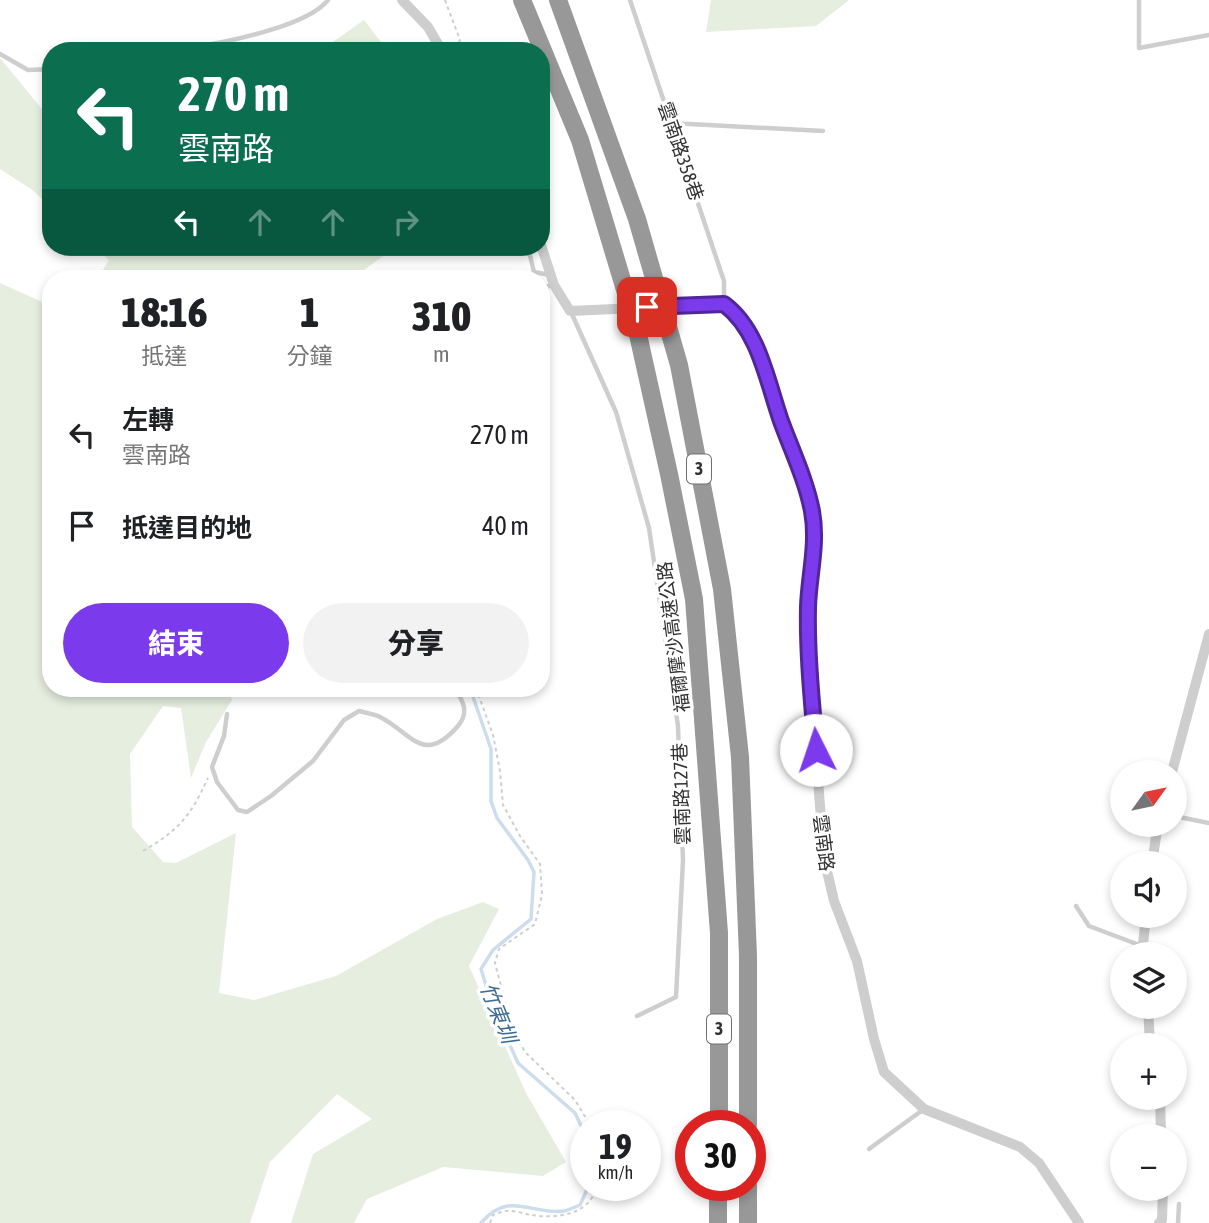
<!DOCTYPE html>
<html lang="zh-TW">
<head>
<meta charset="utf-8">
<style>
  :root { --surface:#fff; --page:#f2f2f2; --text:#202124; --muted:#757577; --accent:#7c3aed }
  body { margin:0; font-family:"Asap Condensed","Noto Sans TC",sans-serif; background:var(--page); color:var(--text); height:100vh; display:flex; flex-direction:column; font-size:26px; white-space:nowrap }
  * { box-sizing:border-box; margin:0 }
  p { font-size:23px; color:var(--muted) }
  .icon { flex:none; width:38px; height:38px; fill:none; stroke:currentColor; stroke-width:2; stroke-linecap:round; stroke-linejoin:round }
  .map { position:relative; flex:1; overflow:hidden }
  .panel { position:absolute; left:42px; top:270px; width:508px; height:427px; display:flex; flex-direction:column; background:var(--surface); border-radius:28px; box-shadow:0 4px 10px #0003 }
  .panel>* { flex:none }
  .top-card { position:absolute; left:42px; top:42px; width:508px; height:214px; border-radius:28px; box-shadow:0 4px 10px #0003; background:#0b6e4f; color:#fff; overflow:hidden }
  .needle { width:46px; rotate:57deg }
  .buttons { position:absolute; left:1110px; top:760px; display:grid; gap:14px }
  .buttons a { display:grid; place-items:center; width:77px; height:77px; border-radius:50%; background:var(--surface); box-shadow:0 4px 10px #0003; font-size:35px }
  .speed { position:absolute; left:570px; top:1110px; display:flex; gap:14px; font-size:35px; font-weight:700; text-align:center }
  .speed>* { display:grid; place-content:center; width:91px; height:91px; border-radius:50%; background:var(--surface); box-shadow:0 4px 10px #0003; line-height:1 }
  .speed small { font-size:18px; font-weight:400 }
  .speed .limit { border:10px solid #d22; background:#fff; color:#111 }
  .pin { position:absolute; display:grid; place-items:center; width:60px; height:60px; color:#fff; margin:-30px; border-radius:14px; box-shadow:0 4px 10px #0006 }
  .me { position:absolute; width:77px; margin:-38px; rotate:356deg; stroke-linejoin:round; filter:drop-shadow(0 0 5px #0008) }
  .turn { display:flex; align-items:center; gap:24px; height:147px; padding:0 21px; font-size:32px }
  .turn .icon { width:91px; height:91px; stroke-width:2.5 }
  .turn b { display:block; font-size:49px; line-height:60px }
  .lanes { display:flex; align-items:center; height:66px; padding:0 21px; background:#0003; justify-content:center; gap:35px; direction:ltr }
  .lanes .off { opacity:.35 }
  .eta { display:flex; justify-content:space-evenly; align-items:center; height:119px; text-align:center }
  .eta b { font-size:42px; font-weight:800; line-height:49px }
  .button { display:flex; gap:14px; margin-top:auto; padding:14px 21px }
  .button a { flex:1; height:80px; border-radius:42px; background:var(--accent); color:#fff; font-size:28px; font-weight:800; line-height:80px; text-align:center }
  .button a+a { background:var(--page); color:var(--text) }
  ul { padding:0; list-style:none }
  li { display:flex; align-items:center; gap:21px; height:91px; padding:0 21px }
  li div { flex:1 }
  li b { display:block; font-size:26px }
  li em { font-style:normal }
  .map>svg:first-child { display:block }
  .green { fill:#e6eee0 }
  .lines { fill:none; stroke-linecap:round; stroke-linejoin:round }
  .stream { stroke:#ccdded; stroke-width:3.5 }
  .path { stroke:#cecece; stroke-width:2; stroke-dasharray:3.5 3.5; stroke-linecap:butt }
  .lane { stroke:#cecece; stroke-width:4.5 }
  .street { stroke:#cecece; stroke-width:10 }
  .highway { stroke:#989898; stroke-width:18 }
  .route-casing { stroke:#51269a; stroke-width:18 }
  .route { stroke:#7c3aed; stroke-width:12 }
  .labels { text-anchor:middle; stroke-width:7; stroke-linejoin:round; paint-order:stroke }
  .shield { fill:#fff; stroke:#6f6f6f; stroke-width:2 }
  .shield-label { font-size:18px; font-weight:bold; fill:#313131 }
  .street-label { font-size:19px; fill:#313131; stroke:#fff }
  .water-label { font-size:21px; font-style:italic; fill:#3d6b96; stroke:#fff }
</style>
</head>
<body>
<div class="map">
<svg width="1209" height="1223" viewBox="0 0 1209 1223">
  <rect width="100%" height="100%" fill="#fff"/>
  <g class="green">
    <polygon points="711,0 849,0 816,26 706,32"/>
    <polygon points="364,20 388,51 320,51"/>
    <polygon points="0,58 51,120 51,207 31,189 0,169"/>
    <polygon points="95,247 396,247 353,278 98,278 109,260"/>
    <polygon points="0,283 51,306 51,688 227,688 232,700 206,742 191,778 181,708 163,706 130,754 132,827 163,862 176,863 236,833 219,993 254,1000 336,976 437,919 483,902 499,909 469,966 526,1093 566,1162 543,1176 443,1167 367,1199 354,1223 291,1223 313,1154 372,1119 337,1094 270,1162 250,1223 0,1223"/>
  </g>
  <g class="lines">
    <g class="stream">
      <polyline points="470,688 491,749 491,801 497,818 528,860 534,872 531,919 493,950 481,969 492,1005 518,1063 575,1113 586,1136"/>
      <path d="M481 1223C510 1189 532 1216 564 1211 569 1210 575 1207 580 1205L589 1185"/>
    </g>
    <g class="path">
      <polyline points="445,0 460,40 454,51"/>
      <polyline points="476,688 493,735 500,771 503,805 520,836 540,864 542,895 535,924 499,949 495,963 512,1028 525,1052 575,1100 590,1125"/>
      <path d="M143 851C179 830 190 817 208 778"/>
      <path d="M490 1223 493 1215C499 1213 505 1210 510 1211 517 1211 525 1214 532 1215 557 1219 591 1215 597 1185"/>
    </g>
    <g class="lane">
      <polyline points="630,0 724,281 724,302"/>
      <polyline points="1139,0 1139,48 1209,35"/>
      <path d="M176 51C213 44 305 29 328 0"/>
      <polyline points="0,54 28,70 51,69"/>
      <polyline points="671,123 823,131"/>
      <polyline points="528,247 534,272 550,275"/>
      <polyline points="541,288 553,285"/>
      <polyline points="571,312 616,412 649,528 678,726 683,860 676,997 637,1016"/>
      <polyline points="308,689 309,688"/>
      <path d="M227 714 224 736 212 767 217 782 238 810 247 812 271 796 313 761 344 720 359 711C366 713 374 714 380 717 412 733 423 766 458 726 469 713 464 701 454 688"/>
      <polyline points="1174,816 1209,823"/>
      <polyline points="1076,906 1089,926 1142,946"/>
      <polyline points="869,1149 924,1109"/>
      <polyline points="1178,1223 1179,1204"/>
    </g>
    <g class="street">
      <polyline points="402,0 428,27 442,51"/>
      <polyline points="541,245 554,285 570,311 724,304 736,312 761,359 801,473 812,512 814,543 808,602 808,649 824,858 834,901 857,961 874,1039 884,1072 924,1109 1020,1147 1039,1163 1079,1223"/>
      <polyline points="1172,772 1209,634"/>
      <polyline points="1152,863 1158,824"/>
      <polyline points="1142,954 1146,915"/>
      <polyline points="1148,1006 1150,1045"/>
      <polyline points="1160,1097 1161,1136"/>
      <polyline points="1159,1223 1162,1220 1163,1188"/>
    </g>
    <g class="highway">
      <polyline points="522,0 580,140 637,330 669,474 694,599 719,933 719,1125"/>
      <polyline points="558,0 637,219 679,365 722,589 740,757 748,956 748,1125"/>
      <polyline points="718,1223 718,1185"/>
      <polyline points="748,1223 748,1185"/>
    </g>
  </g>
  <g class="lines">
    <g class="route-casing">
      <path id="route" d="M647 307 724 304C759 330 767 381 781 421 792 451 806 480 812 511 818 544 809 575 808 607 807 654 812 702 816 750"/>
    </g>
    <use href="#route" class="route"/>
  </g>
  <g class="labels">
    <g class="shield">
      <rect x="687" y="454.5" width="24" height="29" rx="5"/>
      <rect x="707" y="1014.5" width="24" height="29" rx="5"/>
    </g>
    <g class="shield-label">
      <text x="699" y="475">3</text>
      <text x="719" y="1035">3</text>
    </g>
    <g class="street-label">
      <text transform="translate(681 151) rotate(71)" y="7">雲南路358巷</text>
      <text transform="translate(673 637) rotate(-97)" y="7">福爾摩沙高速公路</text>
      <text transform="translate(681 794) rotate(-92)" y="7">雲南路127巷</text>
      <text transform="translate(824 843) rotate(83)" y="7">雲南路</text>
    </g>
    <g class="water-label">
      <text transform="translate(498 1013) rotate(68)" y="7">竹東圳</text>
    </g>
  </g>
</svg>
<div class="buttons">
<a><svg class="needle" viewBox="-14 -14 28 28"><path d="M0-13l5 13h-10z" fill="#e53935"/><path d="M0 13l5-13h-10z" fill="#757577"/></svg></a>
<a><svg class="icon" aria-label="sound" viewBox="0 0 24 24"><path d="M4 9h4l5-4v14l-5-4H4zM17 9q2 3 0 6"/></svg></a>
<a><svg class="icon" aria-label="layers" viewBox="0 0 24 24"><path d="M12 4l9 5-9 5-9-5zM3 14l9 5 9-5"/></svg></a>
<a>+</a>
<a>−</a>
</div>
<div class="speed"><div>19<small>km/h</small></div><div class="limit">30</div></div>
<div class="pin" style="left:647px;top:307px;background:#d93025"><svg class="icon" aria-label="arrive" viewBox="0 0 24 24"><path d="M6 21V4h12l-3 4 3 4H6"/></svg></div>
<svg class="me" style="left:816px;top:750px" viewBox="-20 -20 40 40"><circle r="19" fill="#fff"/><path d="M0-13L10 11 0 6-10 11z" fill="#7c3aed"/></svg>
<div class="top-card">
<div class="turn"><svg class="icon" aria-label="left" viewBox="0 0 24 24"><path d="M17 20v-9H6M10 6l-5 5 5 5"/></svg><div><b>270 m</b>雲南路</div></div>
<div class="lanes"><svg class="icon" aria-label="left" viewBox="0 0 24 24"><path d="M17 20v-9H6M10 6l-5 5 5 5"/></svg><svg class="icon off" aria-label="ahead" viewBox="0 0 24 24"><path d="M12 20V5M6 11l6-6 6 6"/></svg><svg class="icon off" aria-label="ahead" viewBox="0 0 24 24"><path d="M12 20V5M6 11l6-6 6 6"/></svg><svg class="icon off" aria-label="right" viewBox="0 0 24 24"><path d="M7 20v-9h11M14 6l5 5-5 5"/></svg></div>
</div>
<section class="panel">
<div class="eta">
<div><b>18:16</b><p>抵達</p></div>
<div><b>1</b><p>分鐘</p></div>
<div><b>310</b><p>m</p></div>
</div>
<ul>
<li><svg class="icon" aria-label="left" viewBox="0 0 24 24"><path d="M17 20v-9H6M10 6l-5 5 5 5"/></svg><div><b>左轉</b><p>雲南路</p></div><em>270 m</em></li>
<li><svg class="icon" aria-label="arrive" viewBox="0 0 24 24"><path d="M6 21V4h12l-3 4 3 4H6"/></svg><div><b>抵達目的地</b></div><em>40 m</em></li>
</ul>
<div class="button"><a>結束</a><a>分享</a></div>
</section>
</div>
</body>
</html>
